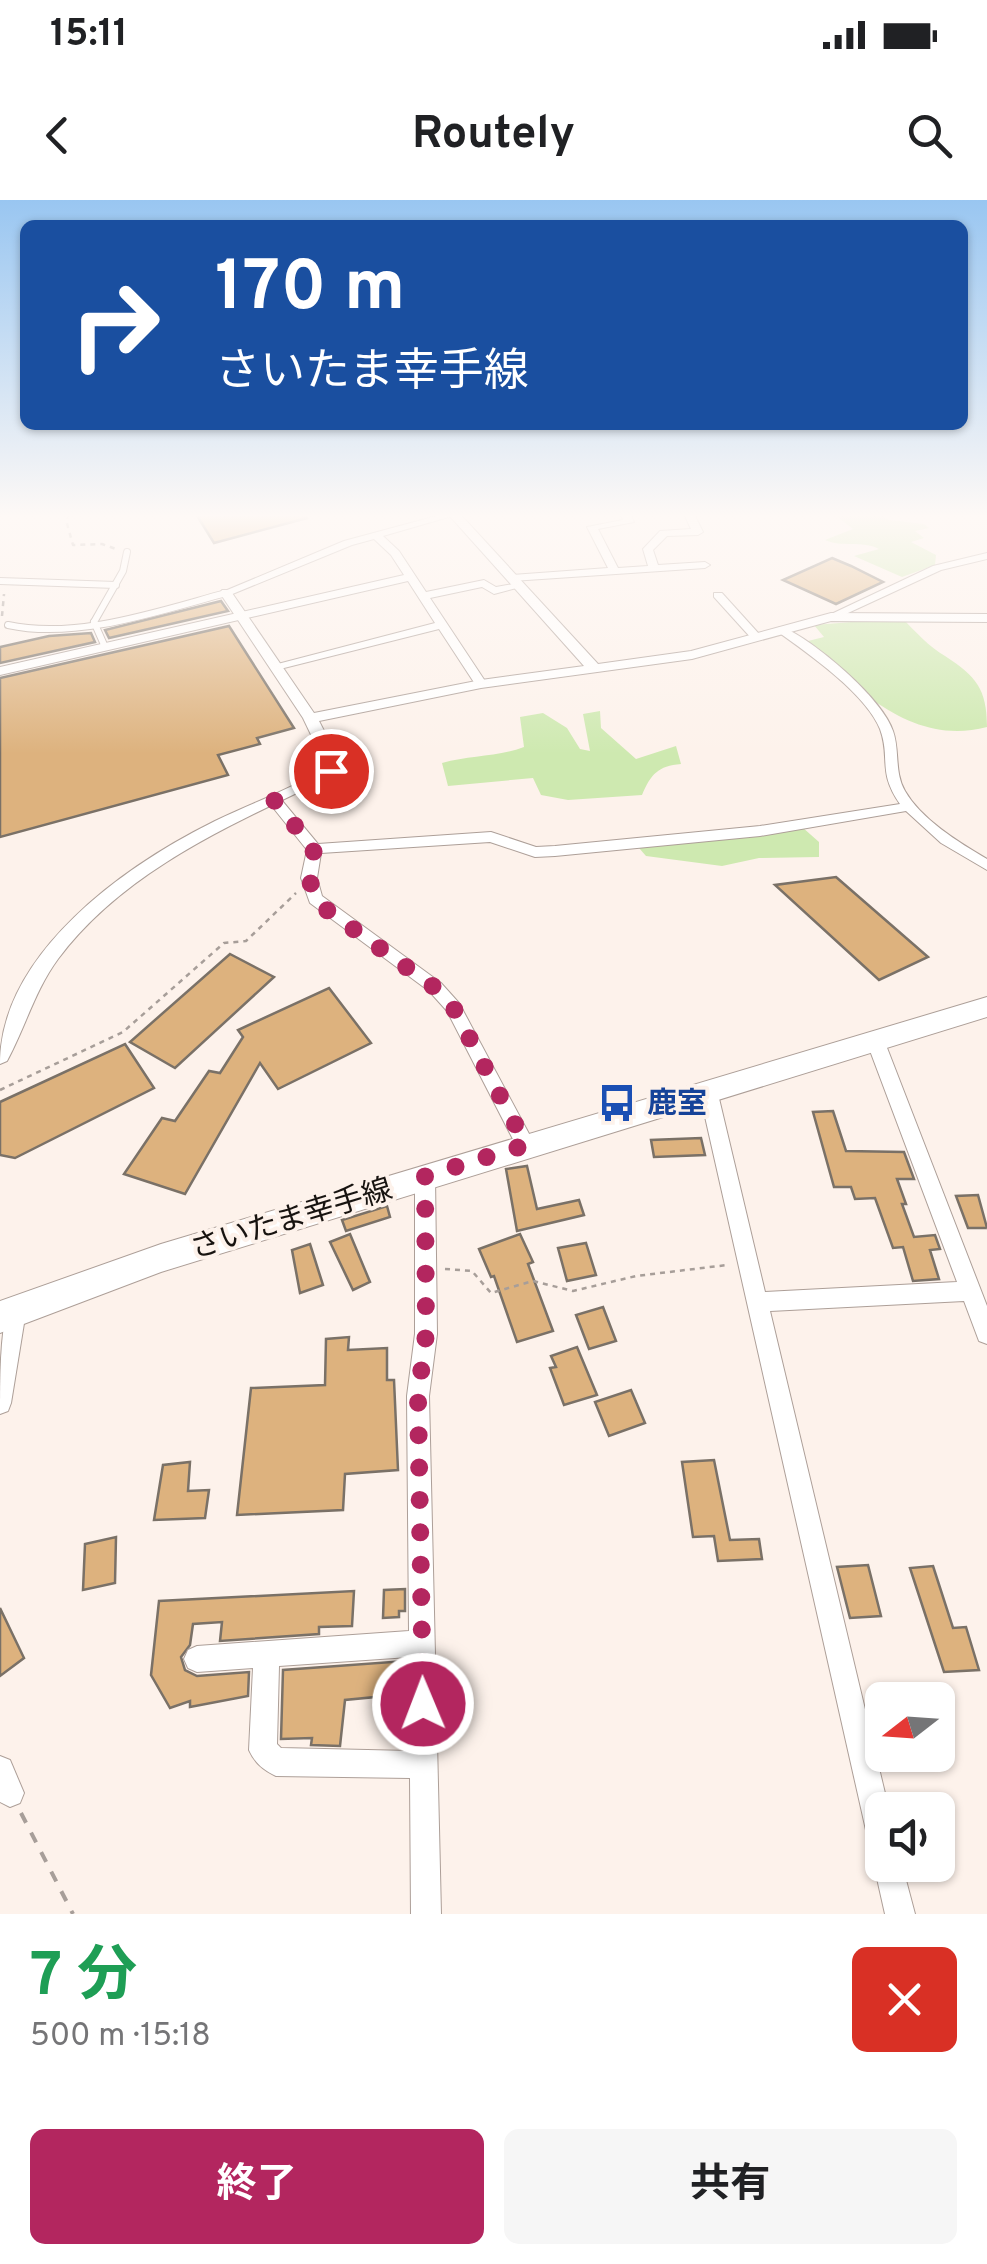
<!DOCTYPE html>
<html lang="ja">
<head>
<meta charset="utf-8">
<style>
  :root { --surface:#fff; --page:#f6f6f6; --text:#202124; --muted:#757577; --accent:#b3265f }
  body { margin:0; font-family:Overpass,"Noto Sans JP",sans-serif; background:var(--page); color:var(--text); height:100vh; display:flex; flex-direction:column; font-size:38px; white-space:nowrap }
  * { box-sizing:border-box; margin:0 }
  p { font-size:32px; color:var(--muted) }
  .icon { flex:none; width:55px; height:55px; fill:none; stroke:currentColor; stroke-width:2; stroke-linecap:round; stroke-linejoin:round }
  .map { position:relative; height:1714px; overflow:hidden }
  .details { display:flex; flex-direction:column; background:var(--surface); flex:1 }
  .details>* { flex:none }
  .guide { position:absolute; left:20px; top:20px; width:948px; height:210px; border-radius:15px; box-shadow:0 2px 8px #0004; background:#1a4fa0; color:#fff; overflow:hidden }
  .needle { width:65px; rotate:253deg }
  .fabs { position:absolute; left:865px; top:1482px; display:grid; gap:20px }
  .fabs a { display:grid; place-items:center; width:90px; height:90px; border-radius:15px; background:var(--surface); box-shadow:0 2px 8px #0004; font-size:50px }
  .pin { position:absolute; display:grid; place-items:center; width:85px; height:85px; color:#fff; margin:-42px; border:5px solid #fff; border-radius:50%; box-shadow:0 2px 10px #0007 }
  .me { position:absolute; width:110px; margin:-55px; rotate:359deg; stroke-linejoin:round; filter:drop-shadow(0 0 8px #0008) }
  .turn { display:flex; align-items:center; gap:35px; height:210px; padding:0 30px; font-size:45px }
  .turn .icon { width:130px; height:130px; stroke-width:2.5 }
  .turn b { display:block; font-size:70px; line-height:85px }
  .round { display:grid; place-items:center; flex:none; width:105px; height:105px; border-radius:15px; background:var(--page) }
  .head { display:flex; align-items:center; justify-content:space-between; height:170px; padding:0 30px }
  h1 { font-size:60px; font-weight:700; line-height:75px; color:#1e9e55 }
  .cta { display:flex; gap:20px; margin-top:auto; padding:20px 30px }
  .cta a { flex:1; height:115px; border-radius:15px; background:var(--accent); color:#fff; font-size:40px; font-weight:700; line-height:115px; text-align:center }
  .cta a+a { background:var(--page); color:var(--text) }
  .status { display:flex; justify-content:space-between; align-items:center; height:70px; padding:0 50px; background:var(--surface); direction:ltr }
  .status svg { height:28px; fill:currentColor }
  header { display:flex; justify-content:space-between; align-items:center; height:130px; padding:0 30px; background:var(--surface); font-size:45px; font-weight:700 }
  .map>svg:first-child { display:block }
  .green { fill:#cee9b0 }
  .building { fill:#ddb27e; stroke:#7a7167; stroke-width:2.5 }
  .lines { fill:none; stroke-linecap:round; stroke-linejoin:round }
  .service-casing { stroke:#ad9f98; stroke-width:8 }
  .minor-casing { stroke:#ad9f98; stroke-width:2 }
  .tertiary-casing { stroke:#ad9f98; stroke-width:2 }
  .primary-casing { stroke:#ad9f98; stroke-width:2 }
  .path-far1 { stroke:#a79e99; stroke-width:2.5; stroke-dasharray:5 5; stroke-linecap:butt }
  .path { stroke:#a79e99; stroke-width:4; stroke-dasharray:11 11; stroke-linecap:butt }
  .service { stroke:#fff; stroke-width:6 }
  .minor { fill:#fff; fill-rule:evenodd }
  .tertiary { fill:#fff; fill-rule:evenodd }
  .primary { fill:#fff; fill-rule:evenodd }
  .route { stroke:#b3265f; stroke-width:18; stroke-dasharray:0 32.4 }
  .labels { text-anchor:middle; stroke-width:8; stroke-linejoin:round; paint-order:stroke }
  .transit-label { font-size:30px; font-weight:bold; fill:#164399; stroke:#fdf2eb; text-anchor:start }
  .street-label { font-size:30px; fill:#171310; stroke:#fdf2eb }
</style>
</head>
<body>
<div class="status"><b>15:11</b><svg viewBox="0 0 49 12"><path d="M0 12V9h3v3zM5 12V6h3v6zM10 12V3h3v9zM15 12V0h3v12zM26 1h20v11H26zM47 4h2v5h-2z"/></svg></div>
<header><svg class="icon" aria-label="back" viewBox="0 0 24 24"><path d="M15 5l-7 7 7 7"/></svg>Routely<svg class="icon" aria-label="search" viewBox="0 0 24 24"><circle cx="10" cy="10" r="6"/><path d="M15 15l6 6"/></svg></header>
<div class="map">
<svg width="987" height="1714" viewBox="0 0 987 1714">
  <rect width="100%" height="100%" fill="#fdf2eb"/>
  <g class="green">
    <path d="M834 314H881L889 320 924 324 929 328 915 331 924 338 911 342 936 355 935 365 902 377 854 356 879 349C862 340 842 348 825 340L853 329Z"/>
    <path d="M902 418C915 431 929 447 945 456 976 476 987 489 987 527 911 547 856 487 804 442L824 437 814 425Z"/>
    <path d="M600 511 601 528 636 559 676 546 681 564C658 566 651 574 642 595L568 600 541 595 533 578 448 586 442 563C470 555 497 557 524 547L520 517 543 513 567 528 580 549 590 551 583 514Z"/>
    <polygon points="802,627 819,642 819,657 759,658 722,666 646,656 639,648 769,635"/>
  </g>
  <g class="building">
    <polygon points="196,314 306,314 307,318 214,343"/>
    <polygon points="832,358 851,366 883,382 836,404 783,380"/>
    <polygon points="221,401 228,411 109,438 105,430"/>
    <polygon points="229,426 294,528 257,538 260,544 218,555 228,575 0,637 0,478"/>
    <polygon points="91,433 95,442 0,463 0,447 49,436"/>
    <polygon points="836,677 928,757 879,780 775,685"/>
    <polygon points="230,754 274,777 175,868 130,842"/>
    <polygon points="329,788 371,843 278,889 260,863 185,994 124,974 162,918 175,921 209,871 220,873 243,837 238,830"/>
    <polygon points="125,844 154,888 15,958 0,955 0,902"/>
    <polygon points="833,911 846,951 904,952 914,979 897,979 906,1004 902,1004 914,1037 935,1035 940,1049 930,1050 939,1079 913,1081 903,1047 893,1048 875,998 855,999 851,987 834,987 813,912"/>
    <polygon points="701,938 705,955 654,957 651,940"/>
    <polygon points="527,966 537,1009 579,1000 584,1015 517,1031 506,969"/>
    <polygon points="978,995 987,1028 968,1028 956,996"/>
    <polygon points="387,1006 390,1017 346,1031 342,1020"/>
    <polygon points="350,1034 370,1082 353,1090 330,1042"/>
    <polygon points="520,1034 533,1062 528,1064 553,1131 517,1142 494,1076 491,1077 479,1049"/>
    <polygon points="586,1043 596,1075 567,1081 558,1048"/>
    <polygon points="310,1044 323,1085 300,1093 292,1050"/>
    <polygon points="603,1107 616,1141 589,1149 576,1115"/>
    <polygon points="349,1137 348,1150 387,1148 387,1180 394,1180 398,1270 345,1274 343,1310 237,1315 251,1188 325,1185 326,1139"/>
    <polygon points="577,1147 597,1195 564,1205 550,1168 556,1167 551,1156"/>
    <polygon points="631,1190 645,1223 609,1236 595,1202"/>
    <polygon points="714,1260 730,1340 759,1339 762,1359 718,1361 714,1336 693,1337 682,1262"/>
    <polygon points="190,1262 188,1291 209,1290 205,1318 154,1320 163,1265"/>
    <polygon points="116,1337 115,1383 83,1390 85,1344"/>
    <polygon points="868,1365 881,1416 850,1418 837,1367"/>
    <polygon points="933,1366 953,1428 966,1427 979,1470 944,1472 910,1368"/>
    <polygon points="405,1389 405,1411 399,1411 399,1417 383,1418 384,1390"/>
    <polygon points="354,1391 352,1426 319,1427 319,1434 220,1441 222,1422 193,1424 190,1445 181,1457 185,1470 197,1476 249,1472 248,1496 190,1507 190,1501 170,1508 151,1475 159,1401"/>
    <polygon points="0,1408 24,1458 0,1476"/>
    <polygon points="405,1461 406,1494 345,1500 340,1546 311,1545 312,1538 281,1539 283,1470"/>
  </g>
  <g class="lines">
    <g class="service-casing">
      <g id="service">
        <polyline points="0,381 116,385"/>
        <polyline points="94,422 123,371 127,352"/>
        <polyline points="94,422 105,447"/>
        <path d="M8 425C77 440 159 411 226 393"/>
      </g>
    </g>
    <g class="minor-casing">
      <g id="minor">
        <polygon points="444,314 459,314 383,336 399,351 426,392 484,380 496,387 519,383 524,386 494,394 482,387 430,398 487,484 485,487 477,487 439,429 276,470 270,466 435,423 408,381 0,475 0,467 404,375 391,355 374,339 352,345 230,395 220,393 344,341"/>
        <polygon points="620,314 630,314 634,322 598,329 618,368 648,366 643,349 660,331 691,329 684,314 694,314 703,332 698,335 667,336 653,350 658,365 705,362 710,365 705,368 512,381 507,378 512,375 608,368 587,327 623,320"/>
        <polygon points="987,353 987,359 941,370 835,419 825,417 933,366"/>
        <polygon points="714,393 722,393 760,435 760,439 752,439 714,397"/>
        <path d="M782 427C814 440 882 498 893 531 900 551 894 572 905 591 921 619 958 642 987 659V670L941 643 906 611 760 636 555 656 535 657 490 642 321 653 317 678 322 696 441 783 459 803 535 945 533 951 526 953 519 951 447 811 429 791 310 703 301 678 307 650 267 600 269 597H279L318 644 491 632 536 647 555 646 760 626 900 604C877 571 891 559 880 529 866 494 809 454 778 432V428Z"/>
        <polygon points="875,833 884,840 987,1106 987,1144 979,1141 964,1101 770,1111 889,1610 882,1610 882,1665 902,1665 915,1714 885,1714 874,1665 878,1655 882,1653 872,1649 868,1639 699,890 702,885 714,885 717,890 765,1092 957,1082 866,840"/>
        <path d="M425 968 432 970 435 976 437 1134 429 1196 441 1714H411L410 1578 276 1576C263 1570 255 1563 249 1550L253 1468 197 1472 188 1468 184 1459 188 1450 197 1446 409 1431 407 1196 415 1134V976L418 970ZM409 1457 410 1551 281 1548 277 1544 279 1466Z"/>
        <path d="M15 1101 22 1104 26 1111 11 1203 8 1211 0 1214C0 1179 0 1137 8 1104Z"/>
        <polygon points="0,1556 10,1560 24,1593 20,1603 10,1607 0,1602"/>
      </g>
    </g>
    <g class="tertiary-casing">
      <path id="tertiary" d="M448 314H460L598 464 691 451 831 413 987 414V422L831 421 692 459 481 488 319 521 342 566 336 574C237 623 127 667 58 759 35 790 25 828 7 861L0 864C0 753 126 665 215 621 251 603 294 589 326 566L303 518 220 393 222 390H230L314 513 481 480 584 466Z"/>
    </g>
    <g class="primary-casing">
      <polygon id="primary" points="987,797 987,817 161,1072 0,1133 0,1101 161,1044"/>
    </g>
    <g class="path-far1">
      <polyline points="69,314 66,320 73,345 102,344 116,349"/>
      <polyline points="2,416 4,394"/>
      <polyline points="0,890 123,832 224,743 246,741 296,693"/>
      <polyline points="445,1069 472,1071 491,1093 533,1081 573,1091 636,1076 727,1065"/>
    </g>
    <polyline class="path" points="21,1613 73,1714"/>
    <use href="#service" class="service"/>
    <use href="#minor" class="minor"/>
    <use href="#tertiary" class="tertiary"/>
    <use href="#primary" class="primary"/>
  </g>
  <linearGradient id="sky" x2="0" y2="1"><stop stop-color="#99c6f1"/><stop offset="0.57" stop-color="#fef9f6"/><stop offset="1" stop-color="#fef9f6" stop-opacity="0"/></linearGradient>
  <rect width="987" height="554" fill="url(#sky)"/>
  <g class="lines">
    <path class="route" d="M331 571 274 600 314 649C310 673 305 689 324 708L434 787 453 807 526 945 425 976 426 1134 418 1196 423 1504"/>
  </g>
  <defs>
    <g id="bus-bare" transform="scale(3)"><path d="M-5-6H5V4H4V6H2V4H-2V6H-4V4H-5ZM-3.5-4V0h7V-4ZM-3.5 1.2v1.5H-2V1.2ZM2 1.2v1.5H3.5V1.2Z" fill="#1a4fb4" stroke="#fdf2eb" stroke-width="2.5" paint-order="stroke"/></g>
  </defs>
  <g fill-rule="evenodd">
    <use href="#bus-bare" x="617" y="903"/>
  </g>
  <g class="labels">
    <g class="transit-label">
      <text x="647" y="913">鹿室</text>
    </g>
    <g class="street-label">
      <text transform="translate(291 1018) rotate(-17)" y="10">さいたま幸手線</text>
    </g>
  </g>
</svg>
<div class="fabs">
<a><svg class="needle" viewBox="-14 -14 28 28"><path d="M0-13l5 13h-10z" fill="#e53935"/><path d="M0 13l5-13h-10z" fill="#757577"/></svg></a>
<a><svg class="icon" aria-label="sound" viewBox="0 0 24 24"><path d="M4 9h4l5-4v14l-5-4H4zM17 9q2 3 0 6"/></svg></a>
</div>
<div class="pin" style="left:331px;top:571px;background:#d93025"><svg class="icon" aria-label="arrive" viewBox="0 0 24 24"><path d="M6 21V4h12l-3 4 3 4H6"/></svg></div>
<svg class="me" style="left:423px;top:1504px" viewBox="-20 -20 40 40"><circle r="17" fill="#b3265f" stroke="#fff" stroke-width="3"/><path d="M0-11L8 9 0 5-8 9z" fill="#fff"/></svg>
<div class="guide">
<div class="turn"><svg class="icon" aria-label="right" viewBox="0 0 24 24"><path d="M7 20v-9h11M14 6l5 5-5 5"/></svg><div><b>170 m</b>さいたま幸手線</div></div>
</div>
</div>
<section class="details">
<div class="head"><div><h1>7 分</h1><p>500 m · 15:18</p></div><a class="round" style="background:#d93025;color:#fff"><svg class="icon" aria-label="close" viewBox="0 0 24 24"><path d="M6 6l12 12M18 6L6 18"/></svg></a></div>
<div class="cta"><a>終了</a><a>共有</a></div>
</section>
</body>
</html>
